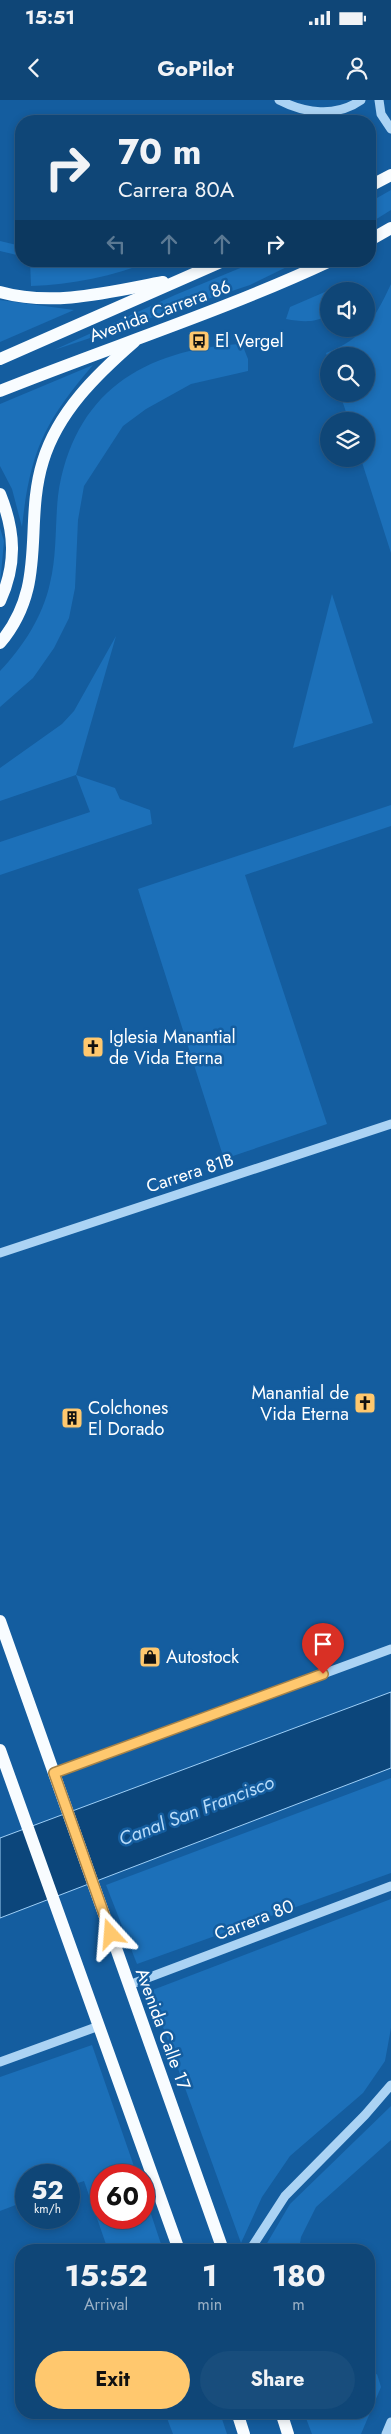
<!DOCTYPE html>
<html lang="en">
<head>
<meta charset="utf-8">
<style>
  :root { --surface:#0f4677; --page:#184d7c; --text:#f1f3f6; --muted:#9bb1c6; --line:#2f5e89; --accent:#ffc86e }
  body { margin:0; font-family:Jost,sans-serif; background:var(--page); color:var(--text); height:100vh; display:flex; flex-direction:column; font-size:19px; white-space:nowrap }
  * { box-sizing:border-box; margin:0 }
  p { font-size:16px; color:var(--muted) }
  .icon { flex:none; width:28px; height:28px; fill:none; stroke:currentColor; stroke-width:2; stroke-linecap:round; stroke-linejoin:round }
  .map { position:relative; flex:1; overflow:hidden }
  .details { position:absolute; left:15px; top:2144px; width:360px; height:175px; display:flex; flex-direction:column; background:var(--surface); border-radius:20px; box-shadow:0 2px 8px #0003,0 0 0 1px var(--line) }
  .details>* { flex:none }
  .top-card { position:absolute; left:15px; top:15px; width:361px; height:152px; border-radius:20px; box-shadow:0 2px 8px #0003,0 0 0 1px var(--line); background:#0f4677; color:var(--text); overflow:hidden }
  .fabs { position:absolute; left:320px; top:182px; display:grid; gap:10px }
  .fabs a { display:grid; place-items:center; width:55px; height:55px; border-radius:50%; background:var(--surface); box-shadow:0 2px 8px #0003,0 0 0 1px var(--line); font-size:25px }
  .speed { position:absolute; left:15px; top:2064px; display:flex; gap:10px; font-size:25px; font-weight:700; text-align:center }
  .speed>* { display:grid; place-content:center; width:65px; height:65px; border-radius:50%; background:var(--surface); box-shadow:0 2px 8px #0003,0 0 0 1px var(--line); line-height:1 }
  .speed small { font-size:12px; font-weight:400 }
  .speed .limit { border:8px solid #d22; background:#fff; color:#111 }
  .pin { position:absolute; display:grid; place-items:center; width:42px; height:42px; color:#fff; margin:-51px -21px; border-radius:50% 50% 50% 0; rotate:-45deg; box-shadow:0 0 5px #0007 }
  .pin .icon { rotate:45deg }
  .me { position:absolute; width:55px; margin:-28px; rotate:341deg; stroke-linejoin:round; filter:drop-shadow(0 0 4px #0008) }
  .turn { display:flex; align-items:center; gap:18px; height:105px; padding:0 20px; font-size:22px }
  .turn .icon { width:65px; height:65px; stroke-width:2.5 }
  .turn b { display:block; font-size:35px; line-height:42px }
  .lanes { display:flex; align-items:center; height:48px; padding:0 20px; background:#0003; justify-content:center; gap:25px; direction:ltr }
  .lanes .off { opacity:.35 }
  .eta { display:flex; justify-content:space-evenly; align-items:center; height:85px; text-align:center }
  .eta b { font-size:30px; font-weight:700; line-height:35px }
  .action { display:flex; gap:10px; margin-top:auto; padding:10px 20px }
  .action a { flex:1; height:58px; border-radius:30px; background:var(--accent); color:#111; font-size:20px; font-weight:700; line-height:58px; text-align:center }
  .action a+a { background:var(--page); color:var(--text) }
  .status { display:flex; justify-content:space-between; align-items:center; height:35px; padding:0 25px; background:var(--surface); direction:ltr }
  .status svg { height:14px; fill:currentColor }
  header { display:flex; justify-content:space-between; align-items:center; height:65px; padding:0 20px; background:var(--surface); font-size:22px; font-weight:700 }
  .map>svg:first-child { display:block }
  .green { fill:#1c70b9 }
  .water { fill:#0c467b; stroke:#9ecff7 }
  .lines { fill:none; stroke-linecap:round; stroke-linejoin:round }
  .minor { stroke:#abd3f4; stroke-width:9 }
  .major { stroke:#f8fcff; stroke-width:12 }
  .route-casing { stroke:#a68248; stroke-width:12 }
  .route { stroke:#ffc86e; stroke-width:9 }
  .labels { text-anchor:middle; stroke-width:5; stroke-linejoin:round; paint-order:stroke }
  .street-label { font-size:18px; fill:#fff; stroke:#145d9f }
  .poi-label { font-size:18px; fill:#fff; stroke:#145d9f; text-anchor:start }
  .water-label { font-size:19px; font-style:italic; fill:#b8dcfa; stroke:#145d9f }
</style>
</head>
<body>
<div class="status"><b>15:51</b><svg viewBox="0 0 49 12"><path d="M0 12V9h3v3zM5 12V6h3v6zM10 12V3h3v9zM15 12V0h3v12zM26 1h20v11H26zM47 4h2v5h-2z"/></svg></div>
<header><svg class="icon" aria-label="back" viewBox="0 0 24 24"><path d="M15 5l-7 7 7 7"/></svg>GoPilot<svg class="icon" aria-label="person" viewBox="0 0 24 24"><circle cx="12" cy="8" r="4"/><path d="M4 21q1-7 8-7t8 7"/></svg></header>
<div class="map">
<svg width="391" height="2334" viewBox="0 0 391 2334">
  <rect width="100%" height="100%" fill="#145d9f"/>
  <g class="green">
    <polygon points="391,90 391,110 370,123 370,102"/>
    <polygon points="0,141 21,146 21,156 0,151"/>
    <path d="M30 161H152C114 176 71 185 31 186Z"/>
    <polygon points="257,161 299,161 250,185 54,250 175,195"/>
    <path d="M348 182 345 191H329V215C314 223 303 222 286 219L290 207Z"/>
    <path d="M391 184V453L361 359H366V321H349L340 294H366V256H329V262L326 253C364 238 374 220 391 184Z"/>
    <polygon points="0,200 74,210 0,242"/>
    <path d="M242 244 248 259V271L191 284 146 309 123 326 84 386 78 420 75 488 69 518 54 548 33 578 0 607V571C23 547 43 516 50 483 57 455 55 424 58 396 73 293 143 249 242 244Z"/>
    <path d="M93 265C44 322 30 352 22 427L12 389 0 366V304Z"/>
    <polygon points="0,428 4,441 0,485"/>
    <polygon points="332,494 373,623 293,648"/>
    <polygon points="116,536 76,675 115,688 120,699 150,710 152,724 0,775 0,742 90,712 76,675 0,701 0,668 62,624 74,611"/>
    <polygon points="391,705 391,726 245,775 327,1024 224,1059 138,789"/>
    <polygon points="391,1678 391,1773 137,1864 106,1785"/>
    <polygon points="391,1799 391,1928 385,1961 363,1993 290,2056 262,2097 241,2143 150,1891"/>
    <polygon points="92,1945 137,2075 101,2075 101,2118 144,2118 144,2093 163,2150 108,2150 84,2081 69,2086 69,2075 26,2075 26,2101 0,2111 0,1977"/>
    <polygon points="391,2006 391,2040 316,2107 301,2137 299,2150 263,2150 290,2104"/>
    <polygon points="377,2274 381,2287 361,2334 312,2334 304,2313 369,2312 369,2277"/>
    <polygon points="165,2313 220,2313 227,2334 173,2334"/>
  </g>
  <polygon class="water" points="391,1592 391,1668 0,1818 0,1738"/>
  <g class="lines">
    <g class="minor">
      <path d="M279 0C304 13 336 18 361 0"/>
      <polyline points="379,0 381,14 391,29"/>
      <polyline points="0,1153 391,1024"/>
      <polyline points="54,1673 391,1549"/>
      <polyline points="129,1885 391,1786"/>
      <polyline points="0,1962 99,1926"/>
      <polyline points="250,2150 285,2096 365,2015 391,1985"/>
      <polyline points="386,2334 391,2322"/>
    </g>
    <g class="major">
      <polyline points="370,86 391,75"/>
      <polyline points="370,140 391,128"/>
      <path d="M0 192C53 207 110 192 163 182"/>
      <polyline points="0,259 223,161"/>
      <path d="M0 291C110 247 223 211 330 161"/>
      <path d="M0 394C15 431 17 464 0 501"/>
      <path d="M0 543C49 485 23 425 43 361 58 312 96 275 134 242"/>
      <polyline points="0,1521 223,2150"/>
      <polyline points="0,1650 179,2150"/>
      <polyline points="237,2312 244,2334"/>
      <polyline points="281,2312 288,2334"/>
    </g>
  </g>
  <g class="lines">
    <g class="route-casing">
      <polyline id="route" points="111,1834 54,1673 323,1574"/>
    </g>
    <use href="#route" class="route"/>
  </g>
  <defs>
    <g id="bus-square" transform="scale(1.125)"><rect x="-9" y="-9" width="18" height="18" rx="4" fill="#ffc86e" stroke="#145d9f"/><path d="M-5-6H5V4H4V6H2V4H-2V6H-4V4H-5ZM-3.5-4V0h7V-4ZM-3.5 1.2v1.5H-2V1.2ZM2 1.2v1.5H3.5V1.2Z" fill="#111"/></g>
    <g id="church-square" transform="scale(1.125)"><rect x="-9" y="-9" width="18" height="18" rx="4" fill="#ffc86e" stroke="#145d9f"/><path d="M-1.2-6h2.4v3.5h3.3v2.4h-3.3V6h-2.4V-.1h-3.3v-2.4h3.3Z" fill="#111"/></g>
    <g id="building-square" transform="scale(1.125)"><rect x="-9" y="-9" width="18" height="18" rx="4" fill="#ffc86e" stroke="#145d9f"/><path d="M-4-6H4V6H1V3H-1V6H-4ZM-2.5-4.3h1.7v1.8h-1.7ZM.8-4.3h1.7v1.8H.8ZM-2.5-1h1.7V.8h-1.7ZM.8-1h1.7V.8H.8Z" fill="#111"/></g>
    <g id="shop-square" transform="scale(1.125)"><rect x="-9" y="-9" width="18" height="18" rx="4" fill="#ffc86e" stroke="#145d9f"/><path d="M-5-2.5h2.3a2.7 3.5 0 0 1 5.4 0H5L5.5 6h-11ZM-1.5-2.5h3a1.5 2.3 0 0 0-3 0Z" fill="#111"/></g>
  </defs>
  <g fill-rule="evenodd">
    <use href="#bus-square" x="199" y="241"/>
    <use href="#church-square" x="93" y="947"/>
    <use href="#church-square" x="365" y="1303"/>
    <use href="#building-square" x="72" y="1318"/>
    <use href="#shop-square" x="150" y="1557"/>
  </g>
  <g class="labels">
    <g class="street-label">
      <text transform="translate(160 211) rotate(-20)" y="6">Avenida Carrera 86</text>
      <text transform="translate(190 1073) rotate(-18)" y="6">Carrera 81B</text>
      <text transform="translate(254 1820) rotate(-21)" y="6">Carrera 80</text>
      <text transform="translate(163 1929) rotate(70)" y="6">Avenida Calle 17</text>
    </g>
    <g class="poi-label">
      <text x="215" y="247">El Vergel</text>
      <text x="109" y="943">Iglesia Manantial<tspan x="109" dy="21">de Vida Eterna</tspan></text>
      <text x="349" y="1299" text-anchor="end">Manantial de<tspan x="349" dy="21">Vida Eterna</tspan></text>
      <text x="88" y="1314">Colchones<tspan x="88" dy="21">El Dorado</tspan></text>
      <text x="166" y="1563">Autostock</text>
    </g>
    <g class="water-label">
      <text transform="translate(196 1710) rotate(-21)" y="7">Canal San Francisco</text>
    </g>
  </g>
</svg>
<div class="fabs">
<a><svg class="icon" aria-label="sound" viewBox="0 0 24 24"><path d="M4 9h4l5-4v14l-5-4H4zM17 9q2 3 0 6"/></svg></a>
<a><svg class="icon" aria-label="search" viewBox="0 0 24 24"><circle cx="10" cy="10" r="6"/><path d="M15 15l6 6"/></svg></a>
<a><svg class="icon" aria-label="layers" viewBox="0 0 24 24"><path d="M12 4l9 5-9 5-9-5zM3 14l9 5 9-5"/></svg></a>
</div>
<div class="speed"><div>52<small>km/h</small></div><div class="limit">60</div></div>
<div class="pin" style="left:323px;top:1574px;background:#d93025"><svg class="icon" aria-label="arrive" viewBox="0 0 24 24"><path d="M6 21V4h12l-3 4 3 4H6"/></svg></div>
<svg class="me" style="left:111px;top:1834px" viewBox="-20 -20 40 40"><path d="M0-17L14 15 0 8-14 15z" fill="#ffc86e" stroke="#fff" stroke-width="4"/></svg>
<div class="top-card">
<div class="turn"><svg class="icon" aria-label="right" viewBox="0 0 24 24"><path d="M7 20v-9h11M14 6l5 5-5 5"/></svg><div><b>70 m</b>Carrera 80A</div></div>
<div class="lanes"><svg class="icon off" aria-label="left" viewBox="0 0 24 24"><path d="M17 20v-9H6M10 6l-5 5 5 5"/></svg><svg class="icon off" aria-label="ahead" viewBox="0 0 24 24"><path d="M12 20V5M6 11l6-6 6 6"/></svg><svg class="icon off" aria-label="ahead" viewBox="0 0 24 24"><path d="M12 20V5M6 11l6-6 6 6"/></svg><svg class="icon" aria-label="right" viewBox="0 0 24 24"><path d="M7 20v-9h11M14 6l5 5-5 5"/></svg></div>
</div>
<section class="details">
<div class="eta">
<div><b>15:52</b><p>Arrival</p></div>
<div><b>1</b><p>min</p></div>
<div><b>180</b><p>m</p></div>
</div>
<div class="action"><a>Exit</a><a>Share</a></div>
</section>
</div>
</body>
</html>
